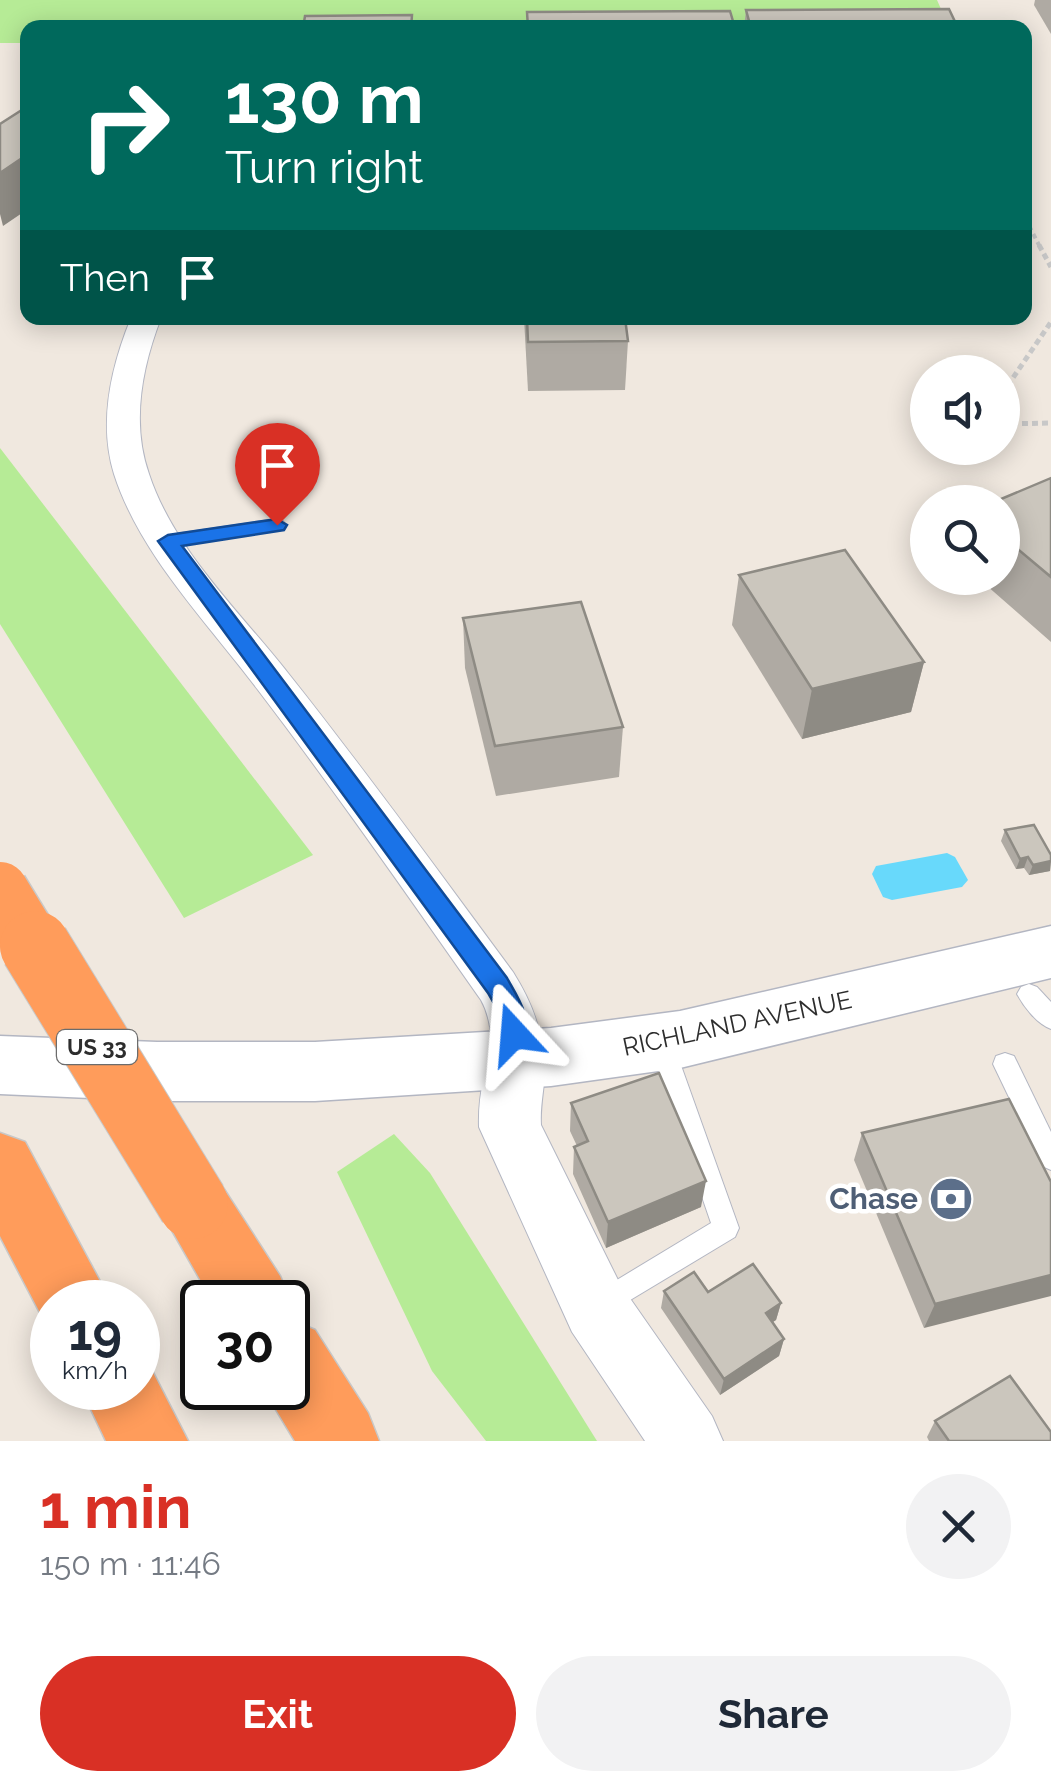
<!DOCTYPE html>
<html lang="en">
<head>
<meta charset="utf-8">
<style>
  :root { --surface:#fff; --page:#f2f2f3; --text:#1f2937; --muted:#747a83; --accent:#d93025 }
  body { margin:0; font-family:Raleway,sans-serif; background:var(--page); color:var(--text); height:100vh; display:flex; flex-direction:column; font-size:38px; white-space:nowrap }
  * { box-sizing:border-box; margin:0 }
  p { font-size:32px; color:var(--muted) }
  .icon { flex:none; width:55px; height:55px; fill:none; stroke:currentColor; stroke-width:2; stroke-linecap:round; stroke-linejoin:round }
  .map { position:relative; height:1441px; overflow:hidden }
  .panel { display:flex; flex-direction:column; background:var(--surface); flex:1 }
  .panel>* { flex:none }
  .hud { position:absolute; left:20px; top:20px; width:1012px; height:305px; border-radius:20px; box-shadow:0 5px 25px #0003; background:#00695c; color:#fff; overflow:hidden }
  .buttons { position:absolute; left:910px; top:355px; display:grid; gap:20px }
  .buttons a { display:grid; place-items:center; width:110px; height:110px; border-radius:50%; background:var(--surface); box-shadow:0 5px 25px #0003; font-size:50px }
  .speed { position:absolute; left:30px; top:1280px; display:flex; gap:20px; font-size:50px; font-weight:700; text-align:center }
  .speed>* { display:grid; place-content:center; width:130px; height:130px; border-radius:50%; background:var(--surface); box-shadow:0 5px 25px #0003; line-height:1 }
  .speed small { font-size:25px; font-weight:400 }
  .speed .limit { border:5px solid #111; border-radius:15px; background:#fff; color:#111 }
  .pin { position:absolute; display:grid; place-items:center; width:85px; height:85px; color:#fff; margin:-102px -42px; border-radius:50% 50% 50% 0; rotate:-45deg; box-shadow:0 0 10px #0007 }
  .pin .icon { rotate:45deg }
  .me { position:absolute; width:110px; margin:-55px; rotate:341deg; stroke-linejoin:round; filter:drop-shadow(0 0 8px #0008) }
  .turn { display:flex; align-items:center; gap:35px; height:210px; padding:0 40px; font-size:45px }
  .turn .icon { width:130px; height:130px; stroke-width:2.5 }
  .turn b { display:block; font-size:70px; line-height:85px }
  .then { display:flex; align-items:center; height:95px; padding:0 40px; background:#0003; gap:20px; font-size:38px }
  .round { display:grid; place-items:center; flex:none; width:105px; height:105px; border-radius:52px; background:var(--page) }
  .summary { display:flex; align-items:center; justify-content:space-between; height:170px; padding:0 40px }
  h1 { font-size:60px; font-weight:700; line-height:75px; color:var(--accent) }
  .cta { display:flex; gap:20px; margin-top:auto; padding:20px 40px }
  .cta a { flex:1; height:115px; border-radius:60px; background:var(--accent); color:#fff; font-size:40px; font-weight:700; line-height:115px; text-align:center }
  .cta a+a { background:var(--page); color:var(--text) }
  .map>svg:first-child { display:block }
  .green { fill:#b6eb96 }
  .water { fill:#68d9fb }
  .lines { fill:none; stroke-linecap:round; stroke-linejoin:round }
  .service-casing { stroke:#b3b6c2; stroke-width:2 }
  .minor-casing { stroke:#b3b6c2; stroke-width:2 }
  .tertiary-casing { stroke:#b3b6c2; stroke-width:2 }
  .secondary-casing { stroke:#b3b6c2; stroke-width:3 }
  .motorway-casing { stroke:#c8c8c8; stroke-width:3 }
  .path-far1 { stroke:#c8c8c8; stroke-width:4; stroke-dasharray:5 4; stroke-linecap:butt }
  .path { stroke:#c8c8c8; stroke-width:5; stroke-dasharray:6 4; stroke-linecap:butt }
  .service { fill:#fff; fill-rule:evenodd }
  .minor { fill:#fff; fill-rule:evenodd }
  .tertiary { fill:#fff; fill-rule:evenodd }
  .secondary { fill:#fff; fill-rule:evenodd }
  .motorway { fill:#ff9c5b; fill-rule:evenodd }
  .motorway-bridge-far1-casing { stroke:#c8c8c8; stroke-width:59; stroke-linecap:butt }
  .motorway-bridge-casing { stroke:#c8c8c8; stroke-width:72; stroke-linecap:butt }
  .motorway-bridge-far1 { stroke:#ff9c5b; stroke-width:56 }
  .motorway-bridge { stroke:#ff9c5b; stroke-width:70 }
  .wall { fill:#afaaa3 }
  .shaded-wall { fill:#8e8b84 }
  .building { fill:#cbc6bd; stroke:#8e8b84; stroke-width:2.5 }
  .route { fill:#1a73e8; stroke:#114b97; stroke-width:2.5 }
  .labels { text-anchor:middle; stroke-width:9; stroke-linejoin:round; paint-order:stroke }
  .shield { fill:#fff; stroke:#6c6c6c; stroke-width:2.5 }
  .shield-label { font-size:22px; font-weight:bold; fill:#2d2d2d }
  .street-label { font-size:25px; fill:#2d2d2d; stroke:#fff }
  .near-service-label { font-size:30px; font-weight:bold; fill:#4e5e75; stroke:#fff; text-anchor:end }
</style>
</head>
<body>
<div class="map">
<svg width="1051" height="1441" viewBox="0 0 1051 1441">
  <rect width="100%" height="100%" fill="#f0e8df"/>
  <g class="green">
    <polygon points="0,0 937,0 949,27 28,28 27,43 0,43"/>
    <polygon points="0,448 313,855 184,918 0,624"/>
    <polygon points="394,1134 430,1173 597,1441 486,1441 432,1371 337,1172"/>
  </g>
  <polygon class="water" points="947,853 955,857 968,880 962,887 892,900 883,897 872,874 876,866"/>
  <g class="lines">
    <g class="service-casing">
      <g id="service">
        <polygon points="277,519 283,521 286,525 283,529 168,547 159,541 168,535"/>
        <path d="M1029 984 1037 987 1051 1002V1029C1037 1024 1024 1007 1017 994L1021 987Z"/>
        <polygon points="661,1033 669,1036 673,1043 739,1228 735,1237 602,1317 592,1313 588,1304 592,1295 711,1223 649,1043 653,1036"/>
        <polygon points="1005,1053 1014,1056 1051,1132 1051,1170 1042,1166 993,1064 996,1056"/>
      </g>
    </g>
    <g class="minor-casing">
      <path id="minor" d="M131 318H161C142 367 131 423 149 474 174 550 240 612 288 673 366 771 439 872 513 972 531 1001 551 1042 535 1075L518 1081 501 1075C490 1051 494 1023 481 1000 408 896 335 791 258 690 208 623 140 555 114 474 98 422 111 367 131 318Z"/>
    </g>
    <g class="tertiary-casing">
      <path id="tertiary" d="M518 1033 539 1041C552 1068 539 1095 541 1125L620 1284 712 1416 723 1441H645L572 1332 479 1127C478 1096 484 1069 497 1041Z"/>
    </g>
    <g class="secondary-casing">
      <polygon id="secondary" points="1051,926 1051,978 680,1068 551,1086 315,1101 157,1101 0,1094 0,1036 157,1042 315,1042 551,1028 680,1011"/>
    </g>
    <g class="motorway-casing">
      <g id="motorway">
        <polygon points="0,1133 25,1142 111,1302 52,1302 52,1330 48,1328 0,1236"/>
        <polygon points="193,1170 218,1180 280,1276 291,1302 288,1311 288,1302 213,1302 157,1204 168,1180"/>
        <polygon points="288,1319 315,1330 368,1413 379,1441 295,1441 263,1388 288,1388"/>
        <polygon points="138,1357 147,1361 188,1441 106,1441 81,1388 138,1388"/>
      </g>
    </g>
    <polyline class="path-far1" points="1025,218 1040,247"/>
    <g class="path">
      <polyline points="1039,245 1051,267"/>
      <polyline points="1002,394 1051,322"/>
      <polyline points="1002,424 1051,423"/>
    </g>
    <use href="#service" class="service"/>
    <use href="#minor" class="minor"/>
    <use href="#tertiary" class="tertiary"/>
    <use href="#secondary" class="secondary"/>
    <use href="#motorway" class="motorway"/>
    <g class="motorway-bridge-far1-casing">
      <polyline id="motorway-bridge-far1" points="0,890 36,949"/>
    </g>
    <g class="motorway-bridge-casing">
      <polyline id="motorway-bridge" points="35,946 193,1204"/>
    </g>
    <use href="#motorway-bridge-far1" class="motorway-bridge-far1"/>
    <use href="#motorway-bridge" class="motorway-bridge"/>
  </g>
  <g class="wall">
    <polygon points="1035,0 1051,0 1051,34 1034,5"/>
    <polygon points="746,10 958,28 744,28"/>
    <polygon points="524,318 625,318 628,341 625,390 528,391"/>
    <polygon points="1051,478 1051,642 978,578 1002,578 1002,502"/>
    <polygon points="739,575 924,662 911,712 802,739 732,625"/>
    <polygon points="463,618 623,727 619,777 496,796 465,668"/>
    <polygon points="1005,830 1051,855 1050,871 1029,875 1024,868 1016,869 1001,841"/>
    <polygon points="571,1103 701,1207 606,1248 573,1174 574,1147 577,1146 570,1131"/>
    <polygon points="862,1133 1051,1182 924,1328 854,1160"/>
    <polygon points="664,1291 708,1292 781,1303 776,1320 772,1322 784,1339 779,1356 720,1395 661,1308"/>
    <polygon points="935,1421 1051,1441 929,1441 927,1437"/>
  </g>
  <g class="shaded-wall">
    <polygon points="28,154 28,209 3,226 0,214 0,173"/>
    <polygon points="924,662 911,712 802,739 812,689"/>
    <polygon points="1028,857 1024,868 1016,869 1020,859"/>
    <polygon points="1051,861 1050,871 1029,875 1033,865"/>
    <polygon points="706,1181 701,1207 606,1248 608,1222"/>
    <polygon points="1051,1275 1051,1296 924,1328 935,1304"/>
    <polygon points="781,1303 776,1320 761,1330 766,1313"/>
    <polygon points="784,1339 779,1356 720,1395 724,1379"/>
  </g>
  <g class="building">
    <polygon points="949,9 958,28 751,28 746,10"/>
    <polygon points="730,11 735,28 528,28 527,12"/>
    <polygon points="412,15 411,28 303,28 305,16"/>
    <polygon points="28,106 28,154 0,173 0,124"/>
    <polygon points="527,318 625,318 628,341 528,342"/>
    <polygon points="1051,478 1051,577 1002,536 1002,502 994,502"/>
    <polygon points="845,550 924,662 812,689 739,575"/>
    <polygon points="581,602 623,727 495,746 463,618"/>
    <polygon points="1034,825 1051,855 1051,861 1033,865 1028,857 1020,859 1005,830"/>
    <polygon points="659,1073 706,1181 608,1222 574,1147 588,1141 571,1103"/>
    <polygon points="1009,1099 1051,1182 1051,1275 935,1304 862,1133"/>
    <polygon points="753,1264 781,1303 766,1313 784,1339 724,1379 664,1291 694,1272 708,1292"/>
    <polygon points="1010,1376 1051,1432 1051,1441 949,1441 935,1421"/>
  </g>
  <path class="route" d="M277 519 287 525 284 530 182 546 507 978C517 996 534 1020 523 1042L514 1046 504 1042 497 1009 488 993 158 541 168 535Z"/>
  <defs>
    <g id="bank-disc" transform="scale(2.25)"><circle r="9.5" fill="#5c6f8a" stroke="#fff"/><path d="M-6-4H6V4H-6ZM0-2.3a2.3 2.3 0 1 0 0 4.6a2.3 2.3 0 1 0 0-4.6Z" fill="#fff"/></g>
  </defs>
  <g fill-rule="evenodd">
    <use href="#bank-disc" x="951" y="1199"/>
  </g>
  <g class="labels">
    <rect class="shield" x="57" y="1030" width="80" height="34" rx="8"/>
    <g class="shield-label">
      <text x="97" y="1055">US 33</text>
    </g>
    <g class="street-label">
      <text transform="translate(737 1023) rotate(-12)" y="9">RICHLAND AVENUE</text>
    </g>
    <g class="near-service-label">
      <text x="918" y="1209">Chase</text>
    </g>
  </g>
</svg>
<div class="buttons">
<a><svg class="icon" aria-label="sound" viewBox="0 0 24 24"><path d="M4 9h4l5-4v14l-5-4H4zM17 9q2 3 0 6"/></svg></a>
<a><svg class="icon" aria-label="search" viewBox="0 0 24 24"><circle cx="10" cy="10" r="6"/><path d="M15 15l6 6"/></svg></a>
</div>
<div class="speed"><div>19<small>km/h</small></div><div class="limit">30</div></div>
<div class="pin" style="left:277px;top:525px;background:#d93025"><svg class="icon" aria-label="arrive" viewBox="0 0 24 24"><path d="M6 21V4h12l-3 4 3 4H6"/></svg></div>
<svg class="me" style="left:514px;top:1034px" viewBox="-20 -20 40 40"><path d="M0-17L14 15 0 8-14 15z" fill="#1a73e8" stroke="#fff" stroke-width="4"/></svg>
<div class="hud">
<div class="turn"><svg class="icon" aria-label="right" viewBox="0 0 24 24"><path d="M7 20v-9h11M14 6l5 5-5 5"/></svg><div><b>130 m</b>Turn right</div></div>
<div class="then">Then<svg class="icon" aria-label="arrive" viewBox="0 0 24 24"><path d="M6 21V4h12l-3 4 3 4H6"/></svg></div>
</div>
</div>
<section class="panel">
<div class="summary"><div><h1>1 min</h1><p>150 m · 11:46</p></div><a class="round"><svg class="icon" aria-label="close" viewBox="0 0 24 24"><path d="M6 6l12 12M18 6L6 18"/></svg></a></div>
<div class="cta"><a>Exit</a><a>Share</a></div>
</section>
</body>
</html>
